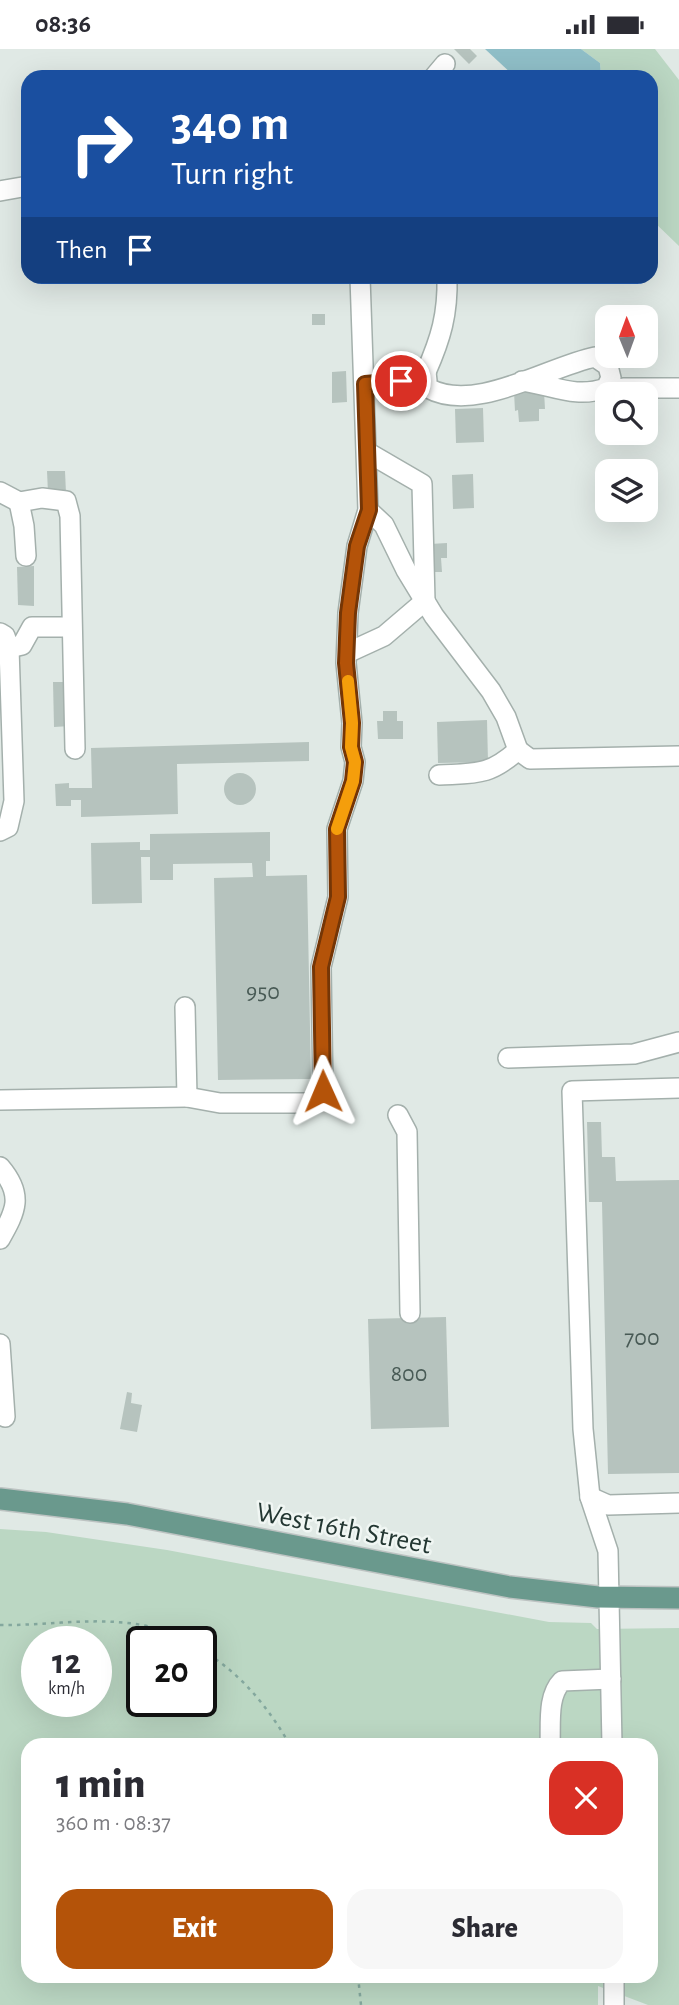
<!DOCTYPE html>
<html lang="en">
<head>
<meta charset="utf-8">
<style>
  :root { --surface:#fff; --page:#f7f7f7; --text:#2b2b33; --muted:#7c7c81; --accent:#b45309 }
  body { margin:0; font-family:"Alegreya Sans",sans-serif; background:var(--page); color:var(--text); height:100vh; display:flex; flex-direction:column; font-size:26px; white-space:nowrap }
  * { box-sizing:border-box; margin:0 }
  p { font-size:23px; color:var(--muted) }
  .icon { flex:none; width:38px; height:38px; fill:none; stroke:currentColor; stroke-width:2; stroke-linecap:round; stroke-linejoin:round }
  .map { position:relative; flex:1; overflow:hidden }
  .sheet { position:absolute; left:21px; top:1689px; width:637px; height:245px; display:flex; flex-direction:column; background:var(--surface); border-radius:21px; box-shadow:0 7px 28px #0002 }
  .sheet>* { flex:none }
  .banner { position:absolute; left:21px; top:21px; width:637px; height:214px; border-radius:21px; box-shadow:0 7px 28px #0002; background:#1a4fa0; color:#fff; overflow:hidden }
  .needle { width:46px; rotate:359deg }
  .buttons { position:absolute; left:595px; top:256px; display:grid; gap:14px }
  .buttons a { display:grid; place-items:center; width:63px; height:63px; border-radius:14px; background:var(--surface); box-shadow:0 7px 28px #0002; font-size:35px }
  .speed { position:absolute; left:21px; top:1577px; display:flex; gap:14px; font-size:35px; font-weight:700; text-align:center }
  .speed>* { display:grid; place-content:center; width:91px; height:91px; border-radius:50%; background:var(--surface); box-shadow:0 7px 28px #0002; line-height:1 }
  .speed small { font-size:18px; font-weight:400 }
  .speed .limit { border:4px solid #111; border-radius:10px; background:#fff; color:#111 }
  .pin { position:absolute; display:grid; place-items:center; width:60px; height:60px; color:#fff; margin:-30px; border:4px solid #fff; border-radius:50%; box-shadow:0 2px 7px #0007 }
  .me { position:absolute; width:77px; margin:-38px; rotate:359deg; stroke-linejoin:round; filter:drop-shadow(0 0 5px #0008) }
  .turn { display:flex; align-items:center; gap:24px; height:147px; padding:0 35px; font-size:32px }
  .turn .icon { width:91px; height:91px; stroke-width:2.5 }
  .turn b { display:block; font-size:49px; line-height:60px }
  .then { display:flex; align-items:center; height:66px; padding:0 35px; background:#0003; gap:14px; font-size:26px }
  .round { display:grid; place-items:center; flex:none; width:74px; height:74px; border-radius:21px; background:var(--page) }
  .head { display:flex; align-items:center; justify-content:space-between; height:119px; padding:0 35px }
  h1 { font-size:42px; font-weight:800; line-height:52px }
  .cta { display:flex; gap:14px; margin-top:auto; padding:14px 35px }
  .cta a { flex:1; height:80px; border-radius:21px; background:var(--accent); color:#fff; font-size:28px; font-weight:800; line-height:80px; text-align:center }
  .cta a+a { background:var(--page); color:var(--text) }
  .status { display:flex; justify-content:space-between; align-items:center; height:49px; padding:0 35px; background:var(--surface); direction:ltr }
  .status svg { height:19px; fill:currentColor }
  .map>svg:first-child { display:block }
  .green { fill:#bbd7c3; fill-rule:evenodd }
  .water { fill:#8fbec7 }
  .building { fill:#b6c3be }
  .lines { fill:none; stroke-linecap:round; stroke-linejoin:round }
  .minor-casing { stroke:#a4b0ac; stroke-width:22 }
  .major-casing { stroke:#bdc3c2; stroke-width:24 }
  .path { stroke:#84a89e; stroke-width:2.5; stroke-dasharray:3.5 5; stroke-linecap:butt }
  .minor { stroke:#fff; stroke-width:19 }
  .major { stroke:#6a998d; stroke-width:21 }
  .route-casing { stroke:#753606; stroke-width:18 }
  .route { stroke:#b45309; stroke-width:12 }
  .slow { stroke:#f59e0b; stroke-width:12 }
  .labels { text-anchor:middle; stroke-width:5; stroke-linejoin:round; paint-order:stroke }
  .number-label { font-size:24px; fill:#485a55 }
  .street-label { font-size:28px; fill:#233732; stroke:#f0f6f3 }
</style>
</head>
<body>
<div class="status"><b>08:36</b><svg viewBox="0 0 49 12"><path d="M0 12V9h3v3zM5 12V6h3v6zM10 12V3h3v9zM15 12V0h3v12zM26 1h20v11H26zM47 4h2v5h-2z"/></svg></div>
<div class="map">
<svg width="679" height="1956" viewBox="0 0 679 1956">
  <rect width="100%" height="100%" fill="#e0e9e5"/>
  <g class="green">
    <polygon points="581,0 655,0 679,31 679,197 651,170 651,28 601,28 600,14"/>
    <path d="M0 1480 46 1483 167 1501 549 1573 591 1574 597 1580 679 1579V1956H648L598 1937V1956H0ZM37 1592H96V1652H37ZM142 1592H201V1652H142ZM28 1696H651V1927H28Z"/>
  </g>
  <polygon class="water" points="485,0 581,0 600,14 601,28 515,28"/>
  <g class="building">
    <polygon points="454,0 470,0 477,7 469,15"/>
    <rect x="312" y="265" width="13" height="11"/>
    <polygon points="346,322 347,353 332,354 332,323"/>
    <polygon points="544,342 545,360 539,360 539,372 519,373 518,361 515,362 514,343"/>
    <polygon points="483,359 484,393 456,394 455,360"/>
    <polygon points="47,422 65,422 66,444 48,444"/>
    <polygon points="473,425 474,459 453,460 452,426"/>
    <polygon points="447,494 447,509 441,509 442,523 431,523 430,495"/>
    <polygon points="34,517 34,557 18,556 17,518"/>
    <polygon points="53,633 68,633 70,677 54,678"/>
    <polygon points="383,662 397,662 397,672 403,672 403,690 378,690 377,672 383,672"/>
    <polygon points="487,671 488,713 438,714 437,673"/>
    <polygon points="309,693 309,712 177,715 178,765 81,768 81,751 71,751 71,757 56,757 55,735 69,734 69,739 92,739 91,699"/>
    <circle cx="240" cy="740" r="16"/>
    <polygon points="270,783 270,812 266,812 266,827 307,826 311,1030 218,1031 214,829 253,828 252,814 173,815 173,831 150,831 150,808 141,808 142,854 92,855 91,794 140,793 140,801 150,801 150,785"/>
    <polygon points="587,1073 601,1073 602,1108 615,1108 616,1132 679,1131 679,1424 608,1425 602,1153 589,1153"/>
    <polygon points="446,1268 449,1378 371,1380 368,1270"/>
    <polygon points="127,1343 132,1344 131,1354 142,1356 137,1383 120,1380"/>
  </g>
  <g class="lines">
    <g class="minor-casing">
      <g id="minor">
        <polyline points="434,28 445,15"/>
        <polyline points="0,142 28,137"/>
        <path d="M426 323C441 289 448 265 447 228"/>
        <polyline points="364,335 401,332 420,333 426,323 427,332"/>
        <path d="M428 339C475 365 547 318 595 308L608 317 611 329 606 339C575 350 553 336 522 332"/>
        <polyline points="623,339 679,339"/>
        <polyline points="0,443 19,453 42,449 66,452 70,467 75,700"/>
        <polyline points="19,453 24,477 26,507"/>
        <polyline points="368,461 384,476 406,521 434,567 491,642 506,668 518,701"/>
        <polyline points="0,584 5,587 9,599 14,752 8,778 0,782"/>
        <polyline points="9,599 22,596 32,578 71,578"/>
        <polyline points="347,604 384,587 425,552 422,435 367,403"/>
        <path d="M439 726C476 724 489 727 518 701L530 710 679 707"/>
        <polyline points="508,1009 634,1005 679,993"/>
        <polyline points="187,1048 220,1054 312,1054 323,1042 321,918 338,848 337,780 353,732 355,713 351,698 352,674 346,614 348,564 357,497 368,461 360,228"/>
        <polyline points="0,1051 187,1048 185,958"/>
        <polyline points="398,1066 407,1083 410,1264"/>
        <path d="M0 1118C24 1146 16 1162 0 1190"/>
        <polyline points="0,1295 5,1368"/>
        <polyline points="590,1448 608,1456 679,1454"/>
        <path d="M550 1696C551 1675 547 1647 562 1632L611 1630"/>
        <polyline points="612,1696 608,1502 590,1448 583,1380 572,1042 679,1039"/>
        <polyline points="614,1927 614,1956"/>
      </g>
    </g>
    <g class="major-casing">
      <polyline id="major" points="0,1450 127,1465 510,1538 598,1548 679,1549"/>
    </g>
    <g class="path">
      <path d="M0 1576C62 1577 130 1560 186 1592"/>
      <path d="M201 1601C240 1623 268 1658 290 1696"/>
      <polyline points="358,1927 361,1956"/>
    </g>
    <use href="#minor" class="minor"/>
    <use href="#major" class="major"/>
  </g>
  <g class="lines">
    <g class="route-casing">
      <polyline id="route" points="323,1042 321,918 338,848 337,780 353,732 355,713 351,698 352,674 346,614 348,564 357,497 369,461 365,335 401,332"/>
    </g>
    <use href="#route" class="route"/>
    <polyline class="slow" points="337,780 353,732 355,713 351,698 352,674 348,632"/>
  </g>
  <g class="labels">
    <g class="number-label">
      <text x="263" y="950">950</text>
      <text x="642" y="1296">700</text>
      <text x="409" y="1332">800</text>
    </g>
    <g class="street-label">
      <text transform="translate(344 1478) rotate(11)" y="10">West 16th Street</text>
    </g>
  </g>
</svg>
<div class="buttons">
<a><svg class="needle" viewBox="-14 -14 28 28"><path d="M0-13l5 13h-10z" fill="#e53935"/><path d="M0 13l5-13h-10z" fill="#7c7c81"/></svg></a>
<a><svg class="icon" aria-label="search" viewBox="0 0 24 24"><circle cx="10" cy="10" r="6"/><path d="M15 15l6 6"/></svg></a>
<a><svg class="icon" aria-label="layers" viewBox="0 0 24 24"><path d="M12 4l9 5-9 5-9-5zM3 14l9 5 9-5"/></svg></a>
</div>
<div class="speed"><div>12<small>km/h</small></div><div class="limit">20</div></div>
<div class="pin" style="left:401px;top:332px;background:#d93025"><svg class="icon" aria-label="arrive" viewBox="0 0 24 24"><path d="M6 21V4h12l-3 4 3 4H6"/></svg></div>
<svg class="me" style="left:323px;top:1042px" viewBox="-20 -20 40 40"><path d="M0-17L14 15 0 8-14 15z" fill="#b45309" stroke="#fff" stroke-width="4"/></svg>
<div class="banner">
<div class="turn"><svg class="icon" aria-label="right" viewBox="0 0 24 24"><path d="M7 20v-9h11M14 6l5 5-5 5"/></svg><div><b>340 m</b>Turn right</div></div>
<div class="then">Then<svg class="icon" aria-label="arrive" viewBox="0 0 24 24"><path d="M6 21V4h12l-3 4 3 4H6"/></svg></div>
</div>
<section class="sheet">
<div class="head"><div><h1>1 min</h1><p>360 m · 08:37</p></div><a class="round" style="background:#d93025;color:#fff"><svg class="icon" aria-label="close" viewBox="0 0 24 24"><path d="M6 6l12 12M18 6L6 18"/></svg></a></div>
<div class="cta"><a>Exit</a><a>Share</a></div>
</section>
</div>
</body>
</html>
